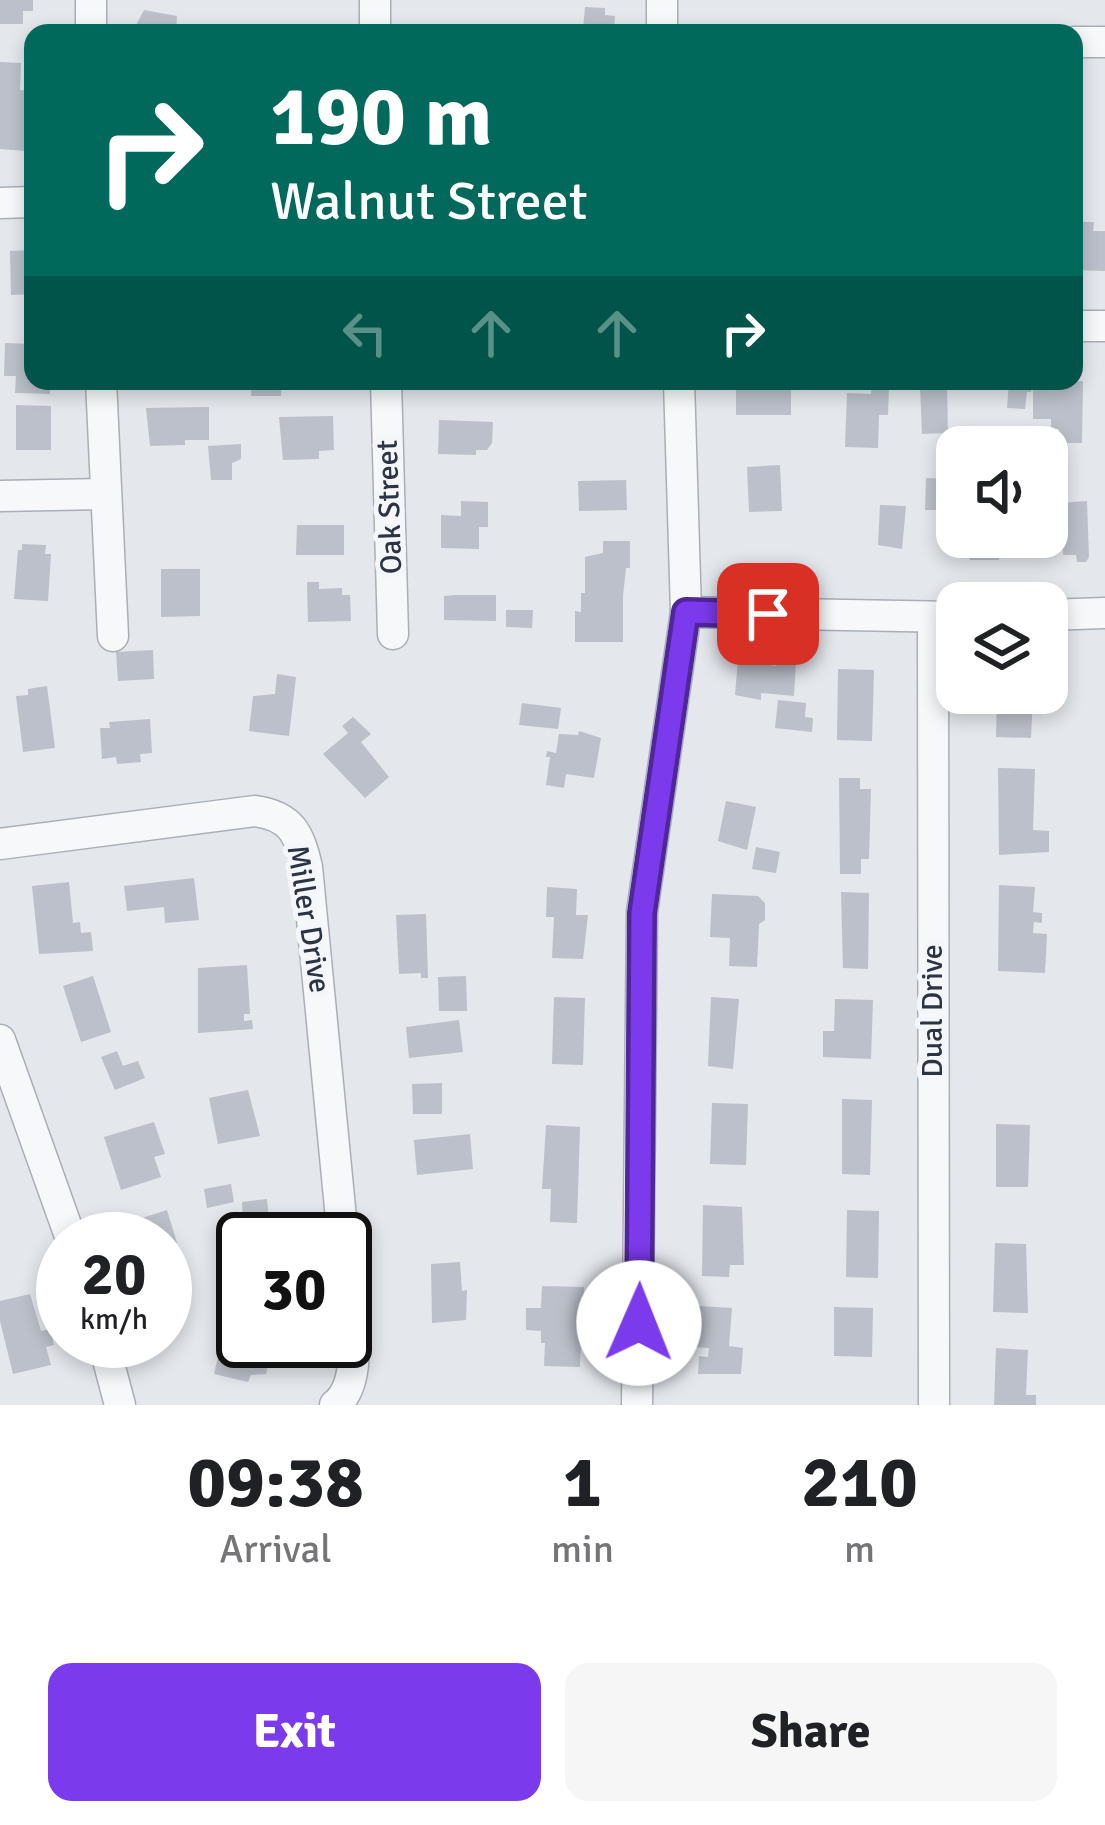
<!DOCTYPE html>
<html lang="en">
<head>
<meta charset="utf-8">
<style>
  :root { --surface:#fff; --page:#f6f6f6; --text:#202124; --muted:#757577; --accent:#7c3aed }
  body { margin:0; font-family:Signika,sans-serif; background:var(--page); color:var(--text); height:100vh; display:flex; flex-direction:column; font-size:45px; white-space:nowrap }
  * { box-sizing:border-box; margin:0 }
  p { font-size:39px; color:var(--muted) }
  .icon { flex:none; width:66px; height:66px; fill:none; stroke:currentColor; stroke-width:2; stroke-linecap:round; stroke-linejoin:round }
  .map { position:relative; height:1405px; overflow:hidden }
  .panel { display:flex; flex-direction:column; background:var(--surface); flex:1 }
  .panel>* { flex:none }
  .banner { position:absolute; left:24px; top:24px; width:1059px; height:366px; border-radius:24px; box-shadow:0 6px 18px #0003; background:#00695c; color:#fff; overflow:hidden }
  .fabs { position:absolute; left:936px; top:426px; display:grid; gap:24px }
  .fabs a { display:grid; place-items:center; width:132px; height:132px; border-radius:24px; background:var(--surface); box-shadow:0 6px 18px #0003; font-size:60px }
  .speed { position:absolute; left:36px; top:1212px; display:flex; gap:24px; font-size:60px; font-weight:700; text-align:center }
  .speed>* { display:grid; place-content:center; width:156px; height:156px; border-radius:50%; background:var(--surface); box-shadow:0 6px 18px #0003; line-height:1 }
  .speed small { font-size:30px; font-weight:400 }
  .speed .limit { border:6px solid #111; border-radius:18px; background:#fff; color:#111 }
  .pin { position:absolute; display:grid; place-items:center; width:102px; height:102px; color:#fff; margin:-51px; border-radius:24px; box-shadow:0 6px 18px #0006 }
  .me { position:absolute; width:132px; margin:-66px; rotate:1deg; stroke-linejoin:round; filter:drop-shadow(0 0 9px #0008) }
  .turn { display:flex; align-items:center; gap:42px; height:252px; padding:0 48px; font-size:54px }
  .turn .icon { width:156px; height:156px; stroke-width:2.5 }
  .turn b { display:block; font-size:84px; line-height:102px }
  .lanes { display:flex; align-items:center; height:114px; padding:0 48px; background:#0003; justify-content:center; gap:60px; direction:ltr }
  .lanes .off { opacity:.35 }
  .eta { display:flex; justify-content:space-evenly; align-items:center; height:204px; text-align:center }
  .eta b { font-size:72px; font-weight:800; line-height:84px }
  .button { display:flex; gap:24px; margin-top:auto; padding:24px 48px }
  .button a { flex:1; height:138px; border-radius:24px; background:var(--accent); color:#fff; font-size:48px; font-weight:800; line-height:138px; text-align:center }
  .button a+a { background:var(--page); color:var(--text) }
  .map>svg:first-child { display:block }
  .building { fill:#bbc0ca }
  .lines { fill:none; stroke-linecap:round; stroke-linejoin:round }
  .street-casing { stroke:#a9aeb7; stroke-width:33 }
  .street { stroke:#f7f8fa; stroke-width:30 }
  .route-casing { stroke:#51269a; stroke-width:30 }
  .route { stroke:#7c3aed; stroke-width:21 }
  .labels { text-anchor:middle; stroke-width:10; stroke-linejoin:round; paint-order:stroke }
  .street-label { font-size:30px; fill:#2b3445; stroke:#f4f6f9 }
</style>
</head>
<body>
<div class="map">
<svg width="1105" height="1405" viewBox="0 0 1105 1405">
  <rect width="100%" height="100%" fill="#e4e7ec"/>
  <g class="building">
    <polygon points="0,0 33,0 33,11 23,11 23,24 0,24"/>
    <polygon points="585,7 605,8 605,15 615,16 614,33 570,33 571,28 583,30"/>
    <polygon points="144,10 177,16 176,33 132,33"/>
    <polygon points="0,62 21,63 20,90 33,91 27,151 0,149"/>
    <polygon points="1074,222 1094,222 1093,231 1105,231 1105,271 1074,270"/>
    <polygon points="33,250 33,294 11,295 10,251"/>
    <polygon points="5,343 33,344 33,381 51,381 50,394 15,393 16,376 4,376"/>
    <polygon points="251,381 282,381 281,396 251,396"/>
    <rect x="736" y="381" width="55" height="34"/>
    <polygon points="1009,381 1032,385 1031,392 1027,392 1025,409 1007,408"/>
    <polygon points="1033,381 1083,381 1082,443 1058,443 1059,429 1051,429 1051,419 1033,419"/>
    <polygon points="947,385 948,433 922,434 920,386"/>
    <polygon points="871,386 889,387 888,415 879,415 878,448 845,447 847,393 871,394"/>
    <polygon points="16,405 51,406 51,450 16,450"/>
    <polygon points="209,407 209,440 185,440 185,445 150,446 146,408"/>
    <polygon points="333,416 334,450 319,451 319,459 283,460 279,417"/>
    <polygon points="439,420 493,422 492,443 487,450 476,450 476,455 438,454"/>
    <polygon points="241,444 241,459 232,463 232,480 211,480 208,446"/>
    <polygon points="780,465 782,511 749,512 747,467"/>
    <polygon points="926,478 954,479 953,510 925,510"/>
    <polygon points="626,480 627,510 579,511 578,481"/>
    <polygon points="461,501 488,502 488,527 479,527 479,549 441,548 441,515 461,516"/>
    <polygon points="1087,501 1089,557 1086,562 1077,562 1076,555 1063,555 1062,536 1047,537 1047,504"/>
    <polygon points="880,505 906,506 902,549 878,545"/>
    <polygon points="297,525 344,525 344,555 296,555"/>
    <polygon points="966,537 999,537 999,560 970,560"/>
    <polygon points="603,541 630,541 630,568 626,568 623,596 623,642 575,642 575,611 581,612 581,593 585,593 585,557 603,553"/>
    <polygon points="22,544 46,545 45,554 51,554 48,601 14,599 18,550 22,550"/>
    <polygon points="161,569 200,569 200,616 161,617"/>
    <polygon points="307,582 319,582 319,589 342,588 342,595 350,595 351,621 308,622"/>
    <polygon points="456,595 496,595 496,621 444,620 444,596"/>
    <polygon points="506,610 533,610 532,628 506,627"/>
    <polygon points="153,650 154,679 118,681 116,652"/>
    <polygon points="738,660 776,666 777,661 796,662 794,696 761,693 761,700 735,695"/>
    <polygon points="838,669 874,670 872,741 837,740"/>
    <polygon points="277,674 296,677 289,736 249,731 253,696 275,694"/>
    <polygon points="47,686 55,748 23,752 16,696 28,695 28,689"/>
    <polygon points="997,693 1033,693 1031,738 996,737"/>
    <polygon points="778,700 806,703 805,717 813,718 812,732 775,728"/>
    <polygon points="522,703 561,708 558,729 519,725"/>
    <polygon points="353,717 371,734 361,742 389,777 365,798 323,754 348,733 342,726"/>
    <polygon points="150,719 152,753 140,754 141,762 117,764 116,757 102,759 100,728 110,728 109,722"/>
    <polygon points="579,731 601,738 594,778 566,774 564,788 546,785 550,757 546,757 547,751 556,753 559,734 578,735"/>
    <polygon points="998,768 1035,769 1033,830 1049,831 1049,852 999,855"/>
    <polygon points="839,778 860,778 860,789 871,789 869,859 861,859 861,874 840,874"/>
    <polygon points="726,801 756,807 747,850 718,841"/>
    <polygon points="756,847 780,852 776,873 752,869"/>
    <polygon points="194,878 199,920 165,923 164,907 127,911 124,886"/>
    <polygon points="69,882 73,923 80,922 81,933 91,932 93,951 39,954 32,886"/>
    <polygon points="999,885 1035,887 1033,912 1042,913 1042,923 1034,922 1033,933 1047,934 1045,973 998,971"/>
    <polygon points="547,887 577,889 576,915 588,915 583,959 552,958 554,917 546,917"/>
    <polygon points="841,892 869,893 868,969 843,968"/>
    <polygon points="712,894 758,896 765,903 765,920 759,924 757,967 729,966 730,938 710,937"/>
    <polygon points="426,914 428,978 421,978 421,973 399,974 396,915"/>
    <polygon points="247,965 250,1014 244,1014 244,1021 252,1020 253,1029 198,1033 198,968"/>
    <polygon points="93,976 111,1032 81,1042 63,986"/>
    <polygon points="466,976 467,1011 439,1011 438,977"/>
    <polygon points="554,997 585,998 583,1065 552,1064"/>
    <polygon points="711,997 739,999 733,1069 708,1066"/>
    <polygon points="835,999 873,1000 871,1059 823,1057 823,1031 834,1031"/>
    <polygon points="459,1020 463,1052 409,1058 406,1027"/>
    <polygon points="117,1051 123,1066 138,1061 145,1078 115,1090 101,1057"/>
    <polygon points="442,1083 442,1114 413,1114 412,1084"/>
    <polygon points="248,1090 260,1136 218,1144 209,1098"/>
    <polygon points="842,1099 872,1100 870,1175 842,1174"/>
    <polygon points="712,1103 748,1104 746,1165 710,1164"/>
    <polygon points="154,1122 165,1154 154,1157 161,1177 121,1190 104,1137"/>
    <polygon points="996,1124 1030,1125 1028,1187 996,1187"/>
    <polygon points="546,1125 580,1127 577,1223 550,1222 551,1189 542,1189"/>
    <polygon points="470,1134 473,1169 417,1175 414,1140"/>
    <polygon points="231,1184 234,1202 207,1208 204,1189"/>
    <polygon points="267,1199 270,1230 233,1233 231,1220 243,1218 242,1202"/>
    <polygon points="703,1205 742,1207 744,1265 730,1265 729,1277 702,1276"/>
    <polygon points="167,1210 177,1243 165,1247 165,1239 146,1239 139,1219"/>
    <polygon points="847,1210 879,1211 878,1278 846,1277"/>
    <polygon points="995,1243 1026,1244 1028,1313 993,1312"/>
    <polygon points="243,1251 243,1289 226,1291 223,1253"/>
    <polygon points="460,1262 462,1291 467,1290 466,1320 432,1323 431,1264"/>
    <polygon points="542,1286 584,1287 586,1339 581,1338 580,1367 544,1366 545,1343 541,1343 541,1331 526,1330 526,1308 541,1308"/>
    <polygon points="30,1294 41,1331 50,1329 54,1345 46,1347 51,1365 13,1374 0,1321 0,1301"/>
    <polygon points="699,1306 732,1308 729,1346 743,1348 741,1374 698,1374 699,1356 708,1357 709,1348 695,1347"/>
    <polygon points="834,1307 873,1308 872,1357 834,1356"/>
    <polygon points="241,1327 243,1341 274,1341 266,1374 251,1375 248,1382 214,1374 222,1340 237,1344"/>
    <polygon points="996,1348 1028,1350 1026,1395 1036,1395 1036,1405 994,1405"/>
  </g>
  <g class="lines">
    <g class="street-casing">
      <g id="street">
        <polyline points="91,0 91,33"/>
        <polyline points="375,0 375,33"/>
        <polyline points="662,0 662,33"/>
        <polyline points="1074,42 1105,42"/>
        <polyline points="0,203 33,202"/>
        <polyline points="1074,326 1105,326"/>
        <polyline points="101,381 113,636"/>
        <polyline points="386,381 393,634"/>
        <polyline points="0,496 104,494"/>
        <polyline points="686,612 957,617"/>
        <polyline points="1047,615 1105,613"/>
        <polyline points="933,618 934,1405"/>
        <path d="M0 844 255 811C291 816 299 833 307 867L343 1239"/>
        <polyline points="0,1040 71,1239"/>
        <polyline points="103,1341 120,1405"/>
        <path d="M335 1405C368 1380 348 1300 345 1262"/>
        <polyline points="637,1405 642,912 686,612 679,381"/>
      </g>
    </g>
    <use href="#street" class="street"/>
  </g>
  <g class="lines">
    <g class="route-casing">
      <polyline id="route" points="639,1323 642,913 686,612 768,614"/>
    </g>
    <use href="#route" class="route"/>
  </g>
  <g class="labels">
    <g class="street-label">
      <text transform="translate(389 507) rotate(-92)" y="10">Oak Street</text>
      <text transform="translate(309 919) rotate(81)" y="10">Miller Drive</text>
      <text transform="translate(932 1011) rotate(-90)" y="10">Dual Drive</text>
    </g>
  </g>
</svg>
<div class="fabs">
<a><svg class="icon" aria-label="sound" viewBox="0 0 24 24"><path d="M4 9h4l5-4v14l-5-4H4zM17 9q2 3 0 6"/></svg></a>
<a><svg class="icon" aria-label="layers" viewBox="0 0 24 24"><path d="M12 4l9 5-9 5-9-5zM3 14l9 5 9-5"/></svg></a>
</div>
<div class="speed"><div>20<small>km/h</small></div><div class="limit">30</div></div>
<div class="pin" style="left:768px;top:614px;background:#d93025"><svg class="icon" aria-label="arrive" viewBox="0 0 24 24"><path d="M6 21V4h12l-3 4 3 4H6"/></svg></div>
<svg class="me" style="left:639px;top:1323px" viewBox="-20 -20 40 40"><circle r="19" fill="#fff"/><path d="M0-13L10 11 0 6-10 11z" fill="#7c3aed"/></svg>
<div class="banner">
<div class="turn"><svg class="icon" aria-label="right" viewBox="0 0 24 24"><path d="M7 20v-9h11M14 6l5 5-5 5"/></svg><div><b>190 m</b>Walnut Street</div></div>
<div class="lanes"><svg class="icon off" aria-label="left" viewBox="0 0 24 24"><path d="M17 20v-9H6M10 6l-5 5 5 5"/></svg><svg class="icon off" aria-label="ahead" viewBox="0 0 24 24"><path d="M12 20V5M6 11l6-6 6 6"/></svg><svg class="icon off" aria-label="ahead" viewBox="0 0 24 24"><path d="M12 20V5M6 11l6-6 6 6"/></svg><svg class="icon" aria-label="right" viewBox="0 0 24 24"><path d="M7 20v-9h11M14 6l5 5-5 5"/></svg></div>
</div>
</div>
<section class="panel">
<div class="eta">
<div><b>09:38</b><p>Arrival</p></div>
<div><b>1</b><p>min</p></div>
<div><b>210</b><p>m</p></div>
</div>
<div class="button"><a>Exit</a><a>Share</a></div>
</section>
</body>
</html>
